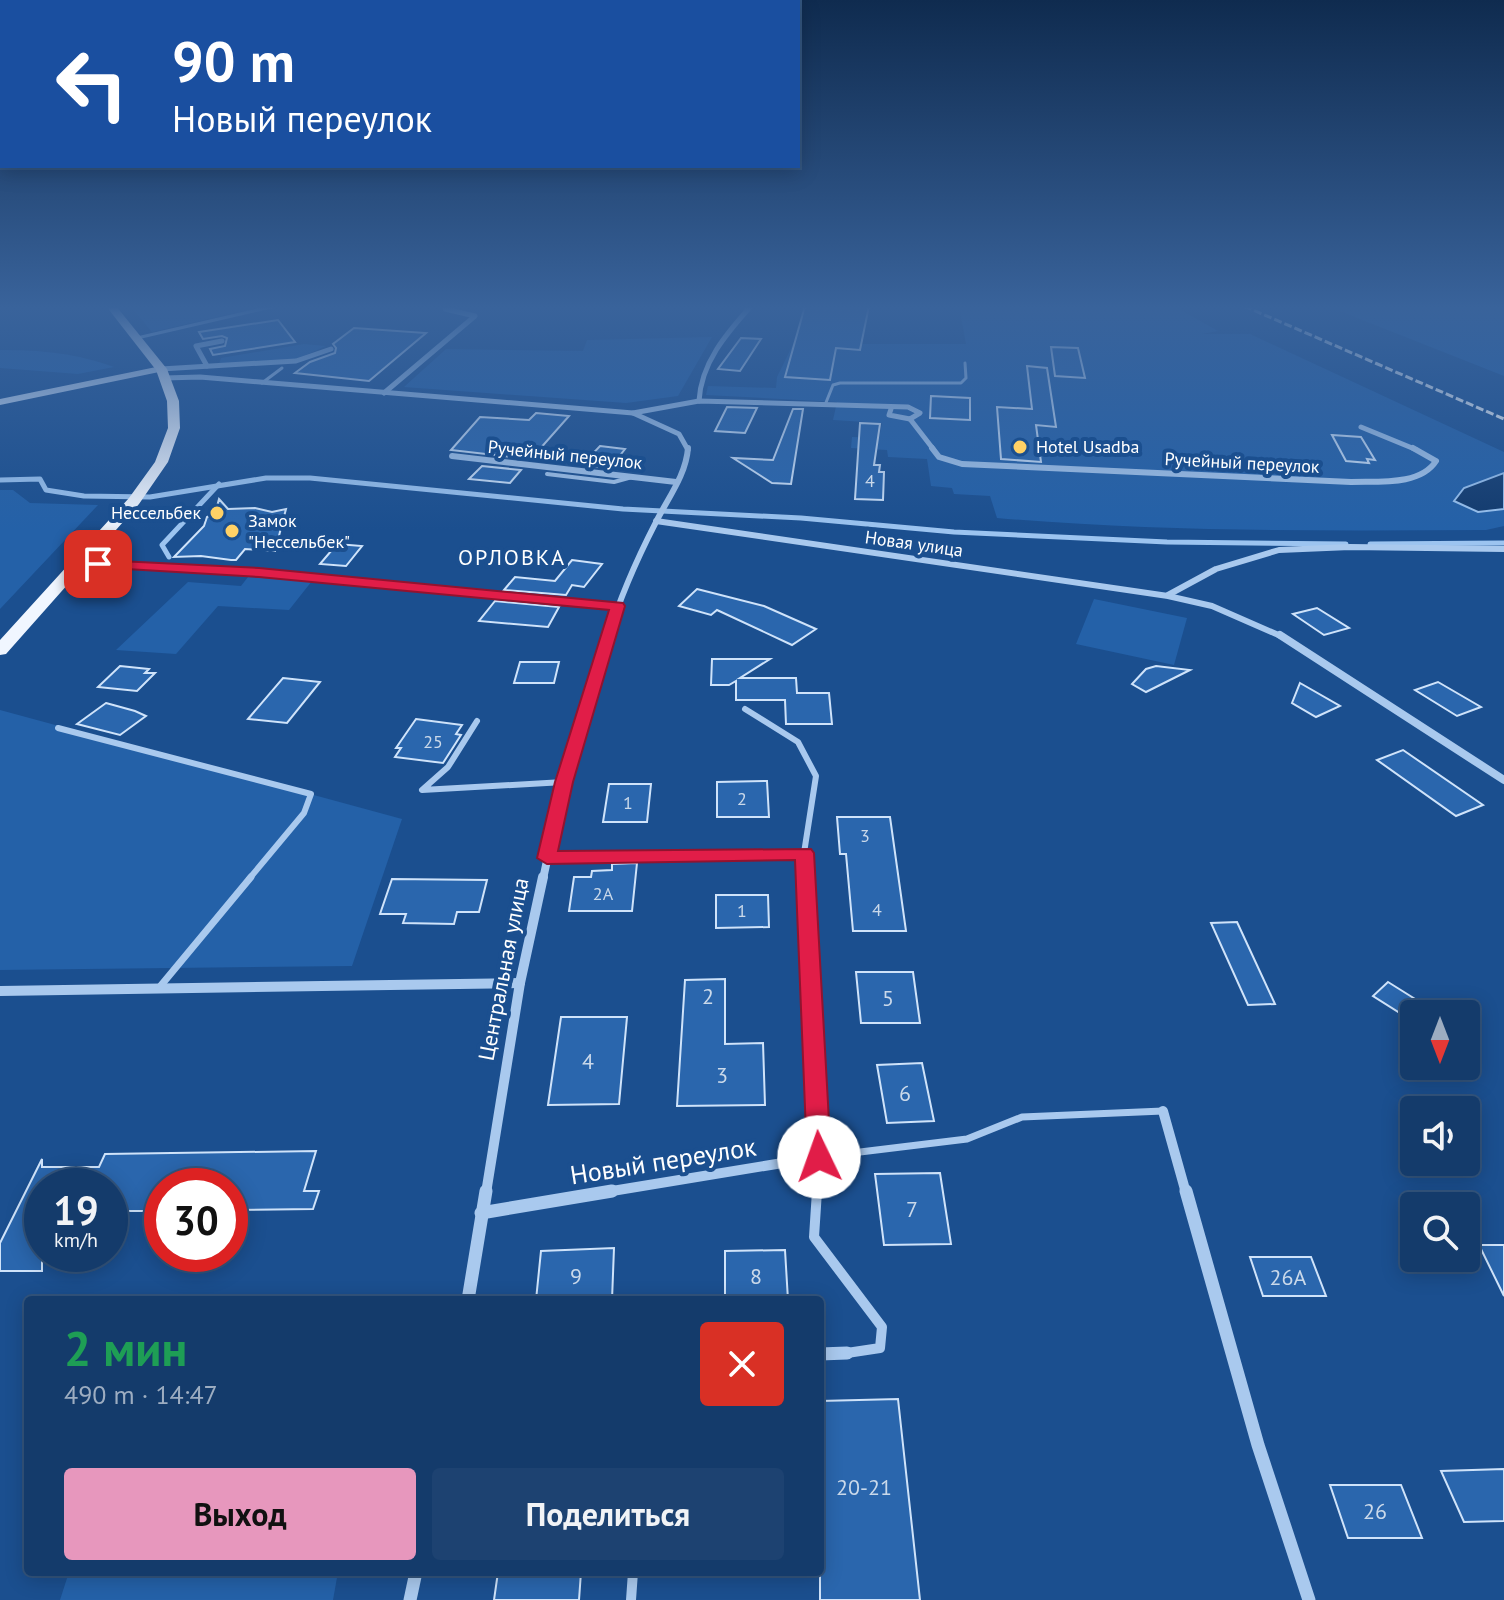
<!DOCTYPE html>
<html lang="ru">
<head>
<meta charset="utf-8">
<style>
  :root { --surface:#143b6b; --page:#1d4271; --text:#f1f3f6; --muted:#9dadc1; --line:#33557e; --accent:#e797bd }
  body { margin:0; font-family:"PT Sans",sans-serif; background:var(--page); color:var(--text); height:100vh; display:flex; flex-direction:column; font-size:30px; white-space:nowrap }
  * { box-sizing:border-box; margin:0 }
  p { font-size:26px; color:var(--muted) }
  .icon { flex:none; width:44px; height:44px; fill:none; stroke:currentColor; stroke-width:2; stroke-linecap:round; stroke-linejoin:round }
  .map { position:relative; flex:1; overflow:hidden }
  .sheet { position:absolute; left:24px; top:1296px; width:800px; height:280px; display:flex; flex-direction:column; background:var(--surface); border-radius:8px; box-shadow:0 4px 20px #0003,0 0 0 2px var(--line) }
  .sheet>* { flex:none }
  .guide { position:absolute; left:0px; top:0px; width:800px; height:168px; box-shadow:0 4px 20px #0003,0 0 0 2px var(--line); background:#1a4fa0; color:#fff; overflow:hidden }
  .needle { width:52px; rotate:180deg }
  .tools { position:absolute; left:1400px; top:1000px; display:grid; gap:16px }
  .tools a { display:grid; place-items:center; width:80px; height:80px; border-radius:8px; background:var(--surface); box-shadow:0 4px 20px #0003,0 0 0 2px var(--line); font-size:40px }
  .speed { position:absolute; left:24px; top:1168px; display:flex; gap:16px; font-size:40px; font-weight:700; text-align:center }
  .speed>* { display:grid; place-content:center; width:104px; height:104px; border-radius:50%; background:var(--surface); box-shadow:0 4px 20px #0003,0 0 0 2px var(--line); line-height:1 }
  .speed small { font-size:20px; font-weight:400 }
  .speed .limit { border:12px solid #d22; background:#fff; color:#111 }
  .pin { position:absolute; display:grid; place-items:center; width:68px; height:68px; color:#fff; margin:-34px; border-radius:16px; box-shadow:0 4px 12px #0006 }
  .me { position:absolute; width:88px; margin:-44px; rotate:357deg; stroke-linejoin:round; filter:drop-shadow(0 0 6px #0008) }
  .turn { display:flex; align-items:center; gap:28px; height:168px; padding:0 40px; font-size:36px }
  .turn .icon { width:104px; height:104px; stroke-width:2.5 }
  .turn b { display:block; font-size:56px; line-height:68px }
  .round { display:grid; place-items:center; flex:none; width:84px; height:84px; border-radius:8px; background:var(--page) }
  .headline { display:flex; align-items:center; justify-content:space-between; height:136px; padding:0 40px }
  h1 { font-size:48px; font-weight:600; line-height:60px; color:#1e9e55 }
  .button { display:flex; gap:16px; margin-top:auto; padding:16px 40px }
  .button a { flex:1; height:92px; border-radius:8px; background:var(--accent); color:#111; font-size:32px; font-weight:600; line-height:92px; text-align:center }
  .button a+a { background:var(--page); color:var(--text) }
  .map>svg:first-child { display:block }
  .green { fill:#2461a8 }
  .water { fill:#123a6d; stroke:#9cc4f0; stroke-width:2 }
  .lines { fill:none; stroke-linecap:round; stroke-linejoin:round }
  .stream { stroke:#9cc4f0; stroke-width:5 }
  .building { fill:#2a66ad; stroke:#cfe3fa; stroke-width:2 }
  .lane-far4 { stroke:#a9c9ee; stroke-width:3 }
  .lane-far3 { stroke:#a9c9ee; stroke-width:4 }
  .lane-far2 { stroke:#a9c9ee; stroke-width:6 }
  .lane-far1 { stroke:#a9c9ee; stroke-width:7 }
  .lane { stroke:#a9c9ee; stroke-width:10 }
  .street-far4 { stroke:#a9c9ee; stroke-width:5 }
  .street-far3 { stroke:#a9c9ee; stroke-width:6 }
  .street-far2 { stroke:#a9c9ee; stroke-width:8 }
  .street-far1 { stroke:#a9c9ee; stroke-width:10 }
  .street { stroke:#a9c9ee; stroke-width:13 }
  .secondary { fill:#d6e6fa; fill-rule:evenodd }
  .primary { fill:#f0f6ff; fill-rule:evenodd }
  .rail { stroke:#fff; stroke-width:3; stroke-dasharray:8 3; stroke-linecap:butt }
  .route { fill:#e11d48; stroke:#92132f; stroke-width:2 }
  .poi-dot { fill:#ffd166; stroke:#1b4f8f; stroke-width:3 }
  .labels { text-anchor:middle; stroke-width:8; stroke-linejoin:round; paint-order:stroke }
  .far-poi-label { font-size:18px; fill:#fff; stroke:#1b4f8f; text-anchor:start }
  .far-street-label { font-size:18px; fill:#fff; stroke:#1b4f8f }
  .number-label { font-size:18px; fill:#cad9ea }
  .far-quarter-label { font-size:22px; letter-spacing:2px; fill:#fff; stroke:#1b4f8f }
  .street-label { font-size:22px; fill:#fff; stroke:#1b4f8f }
  .near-number-label { font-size:22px; fill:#cad9ea }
  .near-street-label { font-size:26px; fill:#fff; stroke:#1b4f8f }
</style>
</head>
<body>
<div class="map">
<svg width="1504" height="1600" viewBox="0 0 1504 1600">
  <rect width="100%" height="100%" fill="#1b4f8f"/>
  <g class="green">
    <polygon points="130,306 264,306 152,332"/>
    <path d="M959 306H1174L1218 331 1202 334H1250L1504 452V473L1464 488 1478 512 1504 509V526L1486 530C1323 531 1160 532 997 518L990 496 954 494 952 488 931 486 927 459 888 457 887 450 851 448 852 437 879 438 882 423 833 420 837 402 706 395 708 386 776 388 777 377 797 336 856 344H966Z"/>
    <polygon points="1327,306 1504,306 1504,376"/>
    <polygon points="712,337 678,396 626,403 404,387 446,349 583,351 587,340"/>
    <polygon points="304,344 326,346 297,359 219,364 221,358"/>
    <path d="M0 350C41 350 75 353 114 367L78 374 0 368Z"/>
    <polygon points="0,490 13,490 30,503 98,505 0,609"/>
    <polygon points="248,577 312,581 289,610 218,606 176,654 116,650 188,582 241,586"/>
    <polygon points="1094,599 1187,618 1174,665 1076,644"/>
    <polygon points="0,710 402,819 352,966 0,970"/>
    <polygon points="69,1572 338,1572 333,1600 60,1600"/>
  </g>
  <polygon class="water" points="1504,473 1504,509 1478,512 1454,501 1464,488"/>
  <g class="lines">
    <g class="stream">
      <polyline points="0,480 40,479 46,490 84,496 150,497 266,478 310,478 623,509 801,518 954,532 1167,542 1346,544"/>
      <polyline points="1370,544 1504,543"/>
      <polyline points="169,557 162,545 219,484"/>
    </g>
  </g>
  <g class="building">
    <polygon points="805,306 869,306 860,350 836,348 830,380 785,377"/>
    <polygon points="278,320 295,342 213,355 210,349 225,346 227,338 222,336 203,339 199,332"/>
    <polygon points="354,328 426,333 369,381 295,373 310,362 335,353 336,348 333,344"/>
    <polygon points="741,338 761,339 740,371 718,369"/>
    <polygon points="1051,347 1078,348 1085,378 1055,376"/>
    <polygon points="1027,366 1047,368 1056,427 1036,425 1041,462 1001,459 997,407 1032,409"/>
    <polygon points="931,396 970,398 970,420 930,418"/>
    <polygon points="727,407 757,408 745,433 715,431"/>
    <polygon points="793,409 803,409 791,484 772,483 733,458 773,460"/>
    <polygon points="536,413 569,416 531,459 451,450 480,417 529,420"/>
    <polygon points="860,423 880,424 874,465 880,465 879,472 884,472 883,500 855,499"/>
    <polygon points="1332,435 1361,437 1375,460 1367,459 1369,463 1346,461"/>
    <polygon points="600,446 625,449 610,468 582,465"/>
    <polygon points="482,466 521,470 510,483 469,479"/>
    <polygon points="219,499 228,509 255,508 272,512 286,509 275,551 245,549 236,560 231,560 201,556 174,557 204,526 207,517 215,514"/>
    <polygon points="337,544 362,546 346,566 320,564"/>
    <polygon points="572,560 602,564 584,587 572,585 566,595 504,590 515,577 555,581"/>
    <polygon points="697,589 764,606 816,629 792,645 717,610 711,615 679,606"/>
    <polygon points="495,601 559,607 548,627 479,621"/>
    <polygon points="1317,608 1349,628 1324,635 1293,614"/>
    <polygon points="712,659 770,659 740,678 796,678 797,693 829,693 832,724 786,724 785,700 736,700 736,681 729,685 711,685"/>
    <polygon points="520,662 559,662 554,683 514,683"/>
    <polygon points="120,666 149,669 145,673 155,673 137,691 98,687"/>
    <polygon points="1156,666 1190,670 1146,692 1132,684 1146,669"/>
    <polygon points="283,678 320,682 287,723 248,719"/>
    <polygon points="1438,682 1481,707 1457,716 1415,690"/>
    <polygon points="1300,683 1340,706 1316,717 1292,703"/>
    <polygon points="106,703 135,711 146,716 120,735 77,724"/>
    <polygon points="416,719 462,725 456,734 461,735 443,763 395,757 401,748 396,748"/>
    <polygon points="1403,750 1483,805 1456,816 1377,760"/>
    <polygon points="767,781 769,817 717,817 717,782"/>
    <polygon points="609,784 651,784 647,822 603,822"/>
    <polygon points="837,817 890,817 906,931 853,931 846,854 840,854"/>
    <polygon points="637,863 632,911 569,911 574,877 591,877 592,871 612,870 612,864"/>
    <polygon points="392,879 487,880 479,912 457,912 454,924 403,923 406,914 380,914"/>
    <polygon points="716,895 768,895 769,927 716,928"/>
    <polygon points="1237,922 1275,1004 1248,1005 1211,923"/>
    <polygon points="856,972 913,972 920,1023 861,1023"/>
    <polygon points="725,979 725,1044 763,1043 765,1105 677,1106 685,980"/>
    <polygon points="1388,982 1439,1014 1414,1014 1414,1022 1373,996"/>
    <polygon points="561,1017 627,1017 619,1104 548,1105"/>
    <polygon points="922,1063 934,1121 887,1123 877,1065"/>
    <polygon points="316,1151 304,1191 319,1191 313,1209 230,1210 230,1186 162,1186 162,1211 110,1211 110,1186 42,1186 42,1271 0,1271 0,1243 42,1159 42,1167 99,1167 105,1154"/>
    <polygon points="940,1173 951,1244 884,1245 875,1174"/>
    <polygon points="1479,1245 1504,1245 1504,1296"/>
    <polygon points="614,1248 612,1300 536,1300 541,1251"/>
    <polygon points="785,1250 788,1300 725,1300 725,1251"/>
    <polygon points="1250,1257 1311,1257 1326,1296 1263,1296"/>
    <polygon points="898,1399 920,1600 820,1600 820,1401"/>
    <polygon points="1504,1469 1504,1521 1464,1522 1441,1471"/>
    <polygon points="1330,1485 1401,1485 1422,1538 1348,1538"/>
    <polygon points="498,1572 581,1572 579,1600 494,1600"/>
  </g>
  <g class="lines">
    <g class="lane-far4">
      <polyline points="137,338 275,306"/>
      <polyline points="262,383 282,368"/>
      <polyline points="825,405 833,385 840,383 961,383 966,378 965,363"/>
    </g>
    <polyline class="lane-far3" points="547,474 614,482 632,477"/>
    <g class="lane-far2">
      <polyline points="745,709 798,742 816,776 804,853"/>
      <polyline points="477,721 448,767 422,790 564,782"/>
      <polyline points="58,728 311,794 304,813 249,879"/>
    </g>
    <g class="lane-far1">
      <polyline points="158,989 251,877"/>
      <polyline points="817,1193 819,1157 967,1139 1022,1117 1163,1111"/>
    </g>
    <g class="lane">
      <polyline points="817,1191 814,1237 882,1327 880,1348 847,1353"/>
      <polyline points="631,1600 633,1572"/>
    </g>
    <g class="street-far4">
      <polyline points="207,366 196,346 222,341"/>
      <polyline points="161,369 296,361 331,349"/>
      <polyline points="164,378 200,377 633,413 699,401 908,407 920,413 910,419"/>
      <polyline points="384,393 475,316 445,309 444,306"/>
      <path d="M699 401C701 363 726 334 751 306"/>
      <polyline points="891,409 889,415 910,419"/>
      <polyline points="633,413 679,434 688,450"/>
      <polyline points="910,419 934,450"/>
      <polyline points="1361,427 1417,450"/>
    </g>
    <g class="street-far3">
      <path d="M932 448 939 457 962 464 1351 482C1378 481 1420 486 1436 461L1413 448"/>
      <polyline points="452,456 676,482"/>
      <polyline points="656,521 1168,596 1212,606 1283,637"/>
      <polyline points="79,563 259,573 617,606"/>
      <polyline points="1168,595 1216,569 1279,550 1350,547 1504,549"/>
      <path d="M608 637C620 597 637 559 656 522 668 498 686 475 688 448"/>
    </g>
    <g class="street-far2">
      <polyline points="1280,635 1504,780"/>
      <polyline points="547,858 804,853 805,879"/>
      <polyline points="543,879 564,782 608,635"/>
    </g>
    <g class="street-far1">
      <polyline points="0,991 520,983"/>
      <polyline points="1163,1111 1186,1193"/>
      <polyline points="486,1193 520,983 543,877"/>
      <polyline points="600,1193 819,1157 805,877"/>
    </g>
    <g class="street">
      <polyline points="1186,1191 1258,1445 1309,1600"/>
      <polyline points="481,1213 612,1191"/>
      <polyline points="468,1300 486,1191"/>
      <polyline points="820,1354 847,1353"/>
      <polyline points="410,1600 416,1572"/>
    </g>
    <polygon class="secondary" points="161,366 164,367 164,371 0,405 0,399"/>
    <polygon class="primary" points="106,306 116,306 167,369 179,401 180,428 168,462 139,504 6,654 0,655 0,640 129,498 155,462 168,428 167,401 156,370"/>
    <polyline class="rail" points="1244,306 1504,419"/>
  </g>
  <linearGradient id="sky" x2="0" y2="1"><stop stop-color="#0f2b4f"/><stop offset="0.58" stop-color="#39639b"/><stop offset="1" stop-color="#39639b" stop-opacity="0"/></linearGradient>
  <rect width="1504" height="530" fill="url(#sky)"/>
  <polygon class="route" points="98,560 259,568 623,603 625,606 573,782 558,851 811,849 814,853 831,1157 828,1165 819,1168 810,1165 807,1157 795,860 547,864 537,858 555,782 609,610 259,577 93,567 91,564"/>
  <g class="poi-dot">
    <circle cx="1020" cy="447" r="8"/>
    <circle cx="217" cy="513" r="8"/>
    <circle cx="232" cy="531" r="8"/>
  </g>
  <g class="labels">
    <g class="far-poi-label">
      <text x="1036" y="453">Hotel Usadba</text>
      <text x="201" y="519" text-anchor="end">Нессельбек</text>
      <text x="248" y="527">Замок<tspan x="248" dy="21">"Нессельбек"</tspan></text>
    </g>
    <g class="far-street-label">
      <text transform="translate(565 455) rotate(6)" y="6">Ручейный переулок</text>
      <text transform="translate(1242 463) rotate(3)" y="6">Ручейный переулок</text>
      <text transform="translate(914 544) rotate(8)" y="6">Новая улица</text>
    </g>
    <g class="number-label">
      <text x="870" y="487">4</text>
      <text x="433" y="748">25</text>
      <text x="742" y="805">2</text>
      <text x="628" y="809">1</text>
      <text x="865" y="842">3</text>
      <text x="603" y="900">2А</text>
      <text x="877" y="916">4</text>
      <text x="742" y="917">1</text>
    </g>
    <g class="far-quarter-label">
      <text x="512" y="565">ОРЛОВКА</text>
    </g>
    <g class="street-label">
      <text transform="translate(503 969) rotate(-79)" y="8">Центральная улица</text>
    </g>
    <g class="near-number-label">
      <text x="708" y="1004">2</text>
      <text x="888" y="1006">5</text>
      <text x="588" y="1069">4</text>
      <text x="722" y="1083">3</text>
      <text x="905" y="1101">6</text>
      <text x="912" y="1217">7</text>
      <text x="576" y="1284">9</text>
      <text x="756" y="1284">8</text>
      <text x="1288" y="1285">26A</text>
      <text x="864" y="1495">20-21</text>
      <text x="1375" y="1519">26</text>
    </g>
    <g class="near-street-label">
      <text transform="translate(663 1161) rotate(-9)" y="9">Новый переулок</text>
    </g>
  </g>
</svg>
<div class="tools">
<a><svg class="needle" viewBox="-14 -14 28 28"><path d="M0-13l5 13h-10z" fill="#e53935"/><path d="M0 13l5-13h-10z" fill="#9dadc1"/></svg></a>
<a><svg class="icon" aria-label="sound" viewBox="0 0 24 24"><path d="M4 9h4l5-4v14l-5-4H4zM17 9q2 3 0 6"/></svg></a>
<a><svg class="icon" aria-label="search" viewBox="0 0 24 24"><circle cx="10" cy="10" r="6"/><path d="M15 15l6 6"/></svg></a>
</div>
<div class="speed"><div>19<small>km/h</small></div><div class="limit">30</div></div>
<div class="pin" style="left:98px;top:564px;background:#d93025"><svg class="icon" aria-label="arrive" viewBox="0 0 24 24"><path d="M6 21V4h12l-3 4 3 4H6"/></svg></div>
<svg class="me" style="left:819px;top:1157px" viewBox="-20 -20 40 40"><circle r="19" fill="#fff"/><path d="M0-13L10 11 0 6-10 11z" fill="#e11d48"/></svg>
<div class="guide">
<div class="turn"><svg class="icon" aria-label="left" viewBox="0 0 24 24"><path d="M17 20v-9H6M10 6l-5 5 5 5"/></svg><div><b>90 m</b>Новый переулок</div></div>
</div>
<section class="sheet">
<div class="headline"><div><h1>2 мин</h1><p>490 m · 14:47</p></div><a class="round" style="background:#d93025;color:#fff"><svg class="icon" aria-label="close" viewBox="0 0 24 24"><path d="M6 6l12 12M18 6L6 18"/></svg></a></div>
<div class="button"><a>Выход</a><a>Поделиться</a></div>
</section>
</div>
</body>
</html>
